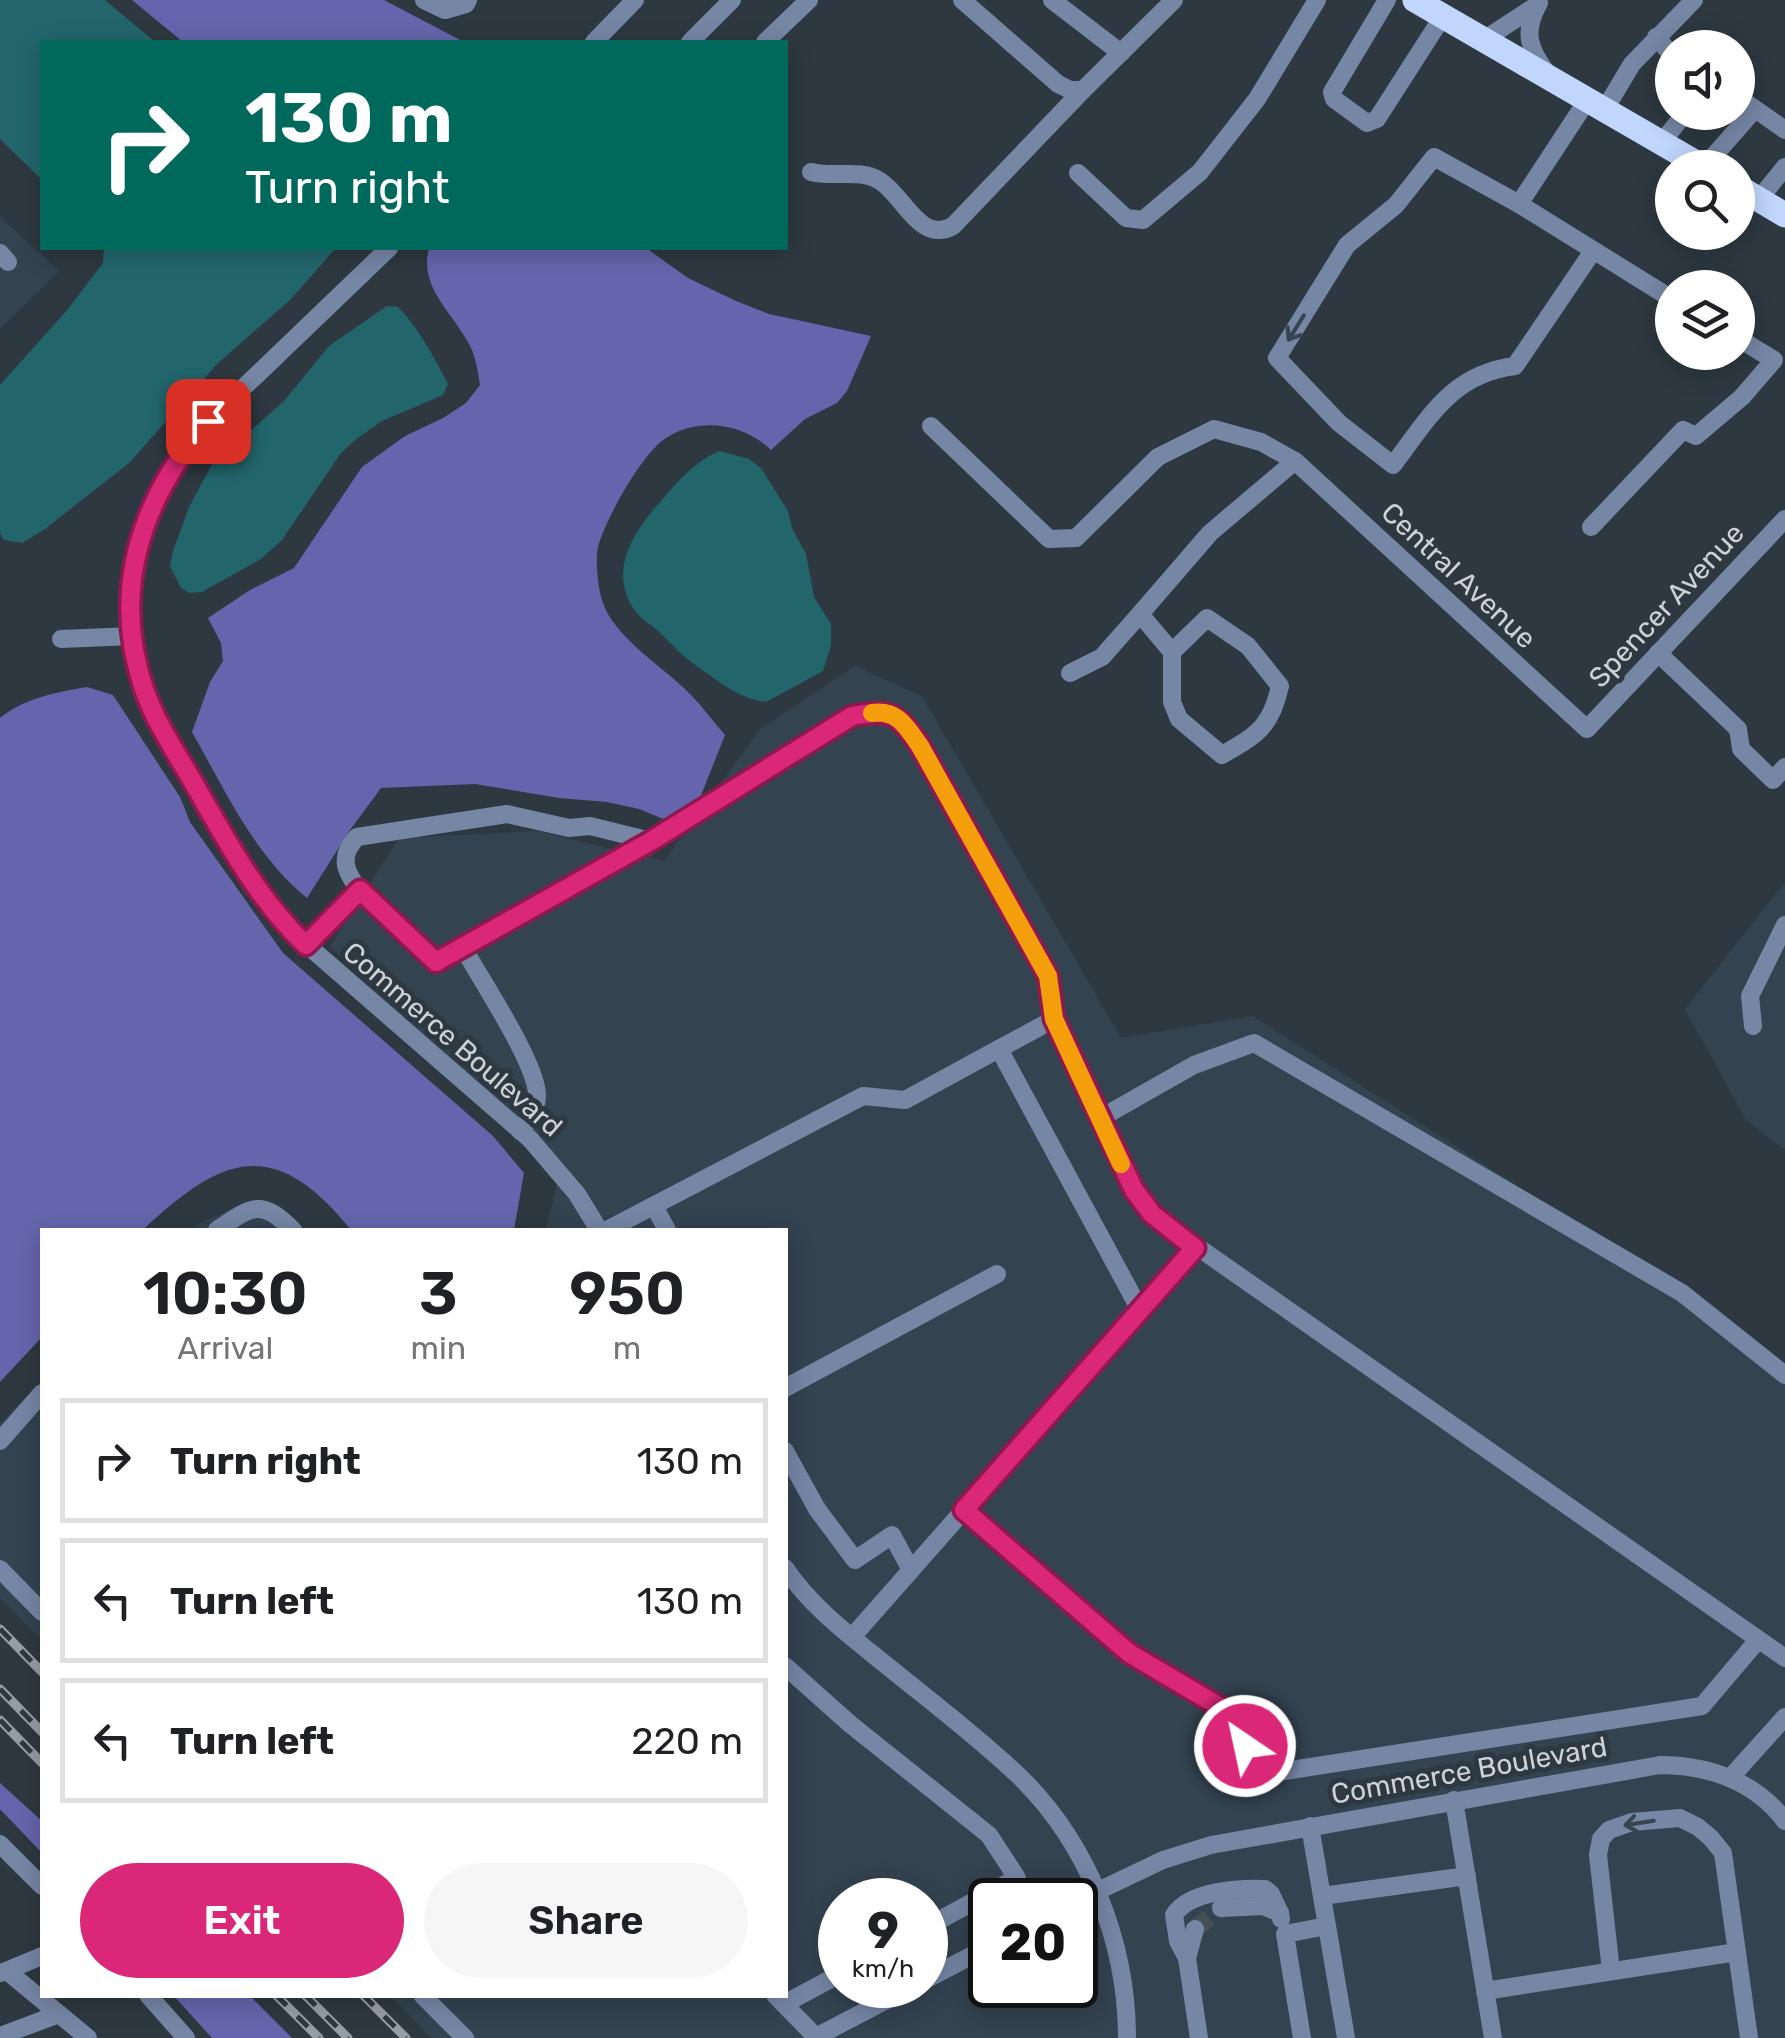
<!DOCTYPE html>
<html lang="en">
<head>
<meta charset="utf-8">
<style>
  :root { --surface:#fff; --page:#f6f6f6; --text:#202124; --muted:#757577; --line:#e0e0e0; --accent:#db2777 }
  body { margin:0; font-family:Rubik,sans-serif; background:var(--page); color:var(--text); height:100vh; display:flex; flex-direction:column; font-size:38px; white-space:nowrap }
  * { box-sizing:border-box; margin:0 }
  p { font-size:32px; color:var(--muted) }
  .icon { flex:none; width:55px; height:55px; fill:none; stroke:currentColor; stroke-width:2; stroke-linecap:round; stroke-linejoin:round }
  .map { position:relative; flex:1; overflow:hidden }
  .panel { position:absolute; left:40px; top:1228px; width:748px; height:770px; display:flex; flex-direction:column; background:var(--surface); border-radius:0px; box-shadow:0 5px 25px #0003 }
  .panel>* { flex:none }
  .guide { position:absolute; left:40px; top:40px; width:748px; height:210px; border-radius:0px; box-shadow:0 5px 25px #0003; background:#00695c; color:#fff; overflow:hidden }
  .fabs { position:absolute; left:1655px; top:30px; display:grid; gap:20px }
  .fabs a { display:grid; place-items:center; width:100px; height:100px; border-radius:50%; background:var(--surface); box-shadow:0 5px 25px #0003; font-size:50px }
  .speed { position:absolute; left:818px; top:1878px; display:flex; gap:20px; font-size:50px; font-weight:700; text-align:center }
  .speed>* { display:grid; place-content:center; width:130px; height:130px; border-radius:50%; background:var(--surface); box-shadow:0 5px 25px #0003; line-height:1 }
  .speed small { font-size:25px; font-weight:400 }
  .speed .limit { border:5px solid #111; border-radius:15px; background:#fff; color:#111 }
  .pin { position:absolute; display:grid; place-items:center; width:85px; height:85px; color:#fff; margin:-42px; border-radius:20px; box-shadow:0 5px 15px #0006 }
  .me { position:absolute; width:110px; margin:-55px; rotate:326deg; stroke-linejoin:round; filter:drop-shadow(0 0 8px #0008) }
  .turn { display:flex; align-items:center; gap:35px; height:210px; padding:0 40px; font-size:45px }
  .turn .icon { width:130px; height:130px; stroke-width:2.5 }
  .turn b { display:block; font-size:70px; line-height:85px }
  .eta { display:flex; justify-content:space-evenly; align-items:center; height:170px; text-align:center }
  .eta b { font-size:60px; font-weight:600; line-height:70px }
  .cta { display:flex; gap:20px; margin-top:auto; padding:20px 40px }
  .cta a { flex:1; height:115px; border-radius:60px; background:var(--accent); color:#fff; font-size:40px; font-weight:600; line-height:115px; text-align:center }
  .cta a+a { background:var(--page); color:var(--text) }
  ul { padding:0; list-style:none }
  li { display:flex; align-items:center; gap:30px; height:125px; margin:0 20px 15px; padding:0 20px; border:5px solid var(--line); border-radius:0px }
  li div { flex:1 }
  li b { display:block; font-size:38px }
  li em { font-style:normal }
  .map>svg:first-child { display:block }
  .built { fill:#334350; fill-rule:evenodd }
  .forest { fill:#6565ad }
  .water { fill:#22666c }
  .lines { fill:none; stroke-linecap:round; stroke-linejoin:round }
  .minor-tunnel { stroke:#454f57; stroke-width:18; stroke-dasharray:18 9; stroke-linecap:butt }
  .minor { stroke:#7686a5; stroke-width:18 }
  .major { stroke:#c1d6fc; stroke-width:25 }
  .rail-casing { stroke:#969ea5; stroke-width:9 }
  .rail { stroke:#2d3840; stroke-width:5; stroke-dasharray:15; stroke-linecap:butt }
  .oneway { stroke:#38444f }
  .route-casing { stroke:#8e194d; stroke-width:25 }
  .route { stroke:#db2777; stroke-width:18 }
  .slow { stroke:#f59e0b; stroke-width:18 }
  .labels { text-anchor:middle; stroke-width:10; stroke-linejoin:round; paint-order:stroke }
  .street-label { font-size:28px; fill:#ccd2d8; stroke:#2d3840 }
</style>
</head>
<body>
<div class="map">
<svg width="1785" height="2038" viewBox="0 0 1785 2038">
  <rect width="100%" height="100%" fill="#2d3840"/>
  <g class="built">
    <polygon points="0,217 59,271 0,329"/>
    <path d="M855 666 922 696 1121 1038 1253 1016 1510 1181 1785 1365V2038H431L389 1995H785V1230H546L558 1179 330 946 399 838 537 831 664 861 760 729ZM840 1900H925V1985H840ZM990 1900H1075V1985H990Z"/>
    <polygon points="1785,882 1785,1150 1746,1120 1685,1009"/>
    <polygon points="250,1201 289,1230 191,1230 197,1224"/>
    <polygon points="42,1381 42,1641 0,1598 0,1424"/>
  </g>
  <g class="forest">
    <polygon points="132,0 384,0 464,42 183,42"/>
    <path d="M429 248H646L688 278 736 301 769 314 871 336 847 391 837 403 805 419 771 450C745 424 699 416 666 438 642 453 605 520 598 547 595 561 598 587 602 600 612 635 660 665 685 689 700 703 712 720 725 735L694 813 673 823 639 809 607 802 559 798 475 784 381 788 350 830 307 898C254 855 225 790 192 732L210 682 223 661 221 643 208 618 250 590 294 568 362 467 405 436 443 418 466 403 480 385C478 372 476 358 470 346 454 314 418 287 429 248Z"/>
    <path d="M87 687 113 695 180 797 190 822 283 953 493 1136 524 1173 514 1230H351C275 1136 223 1154 143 1230H42V1337L0 1382V718C24 698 57 692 87 687Z"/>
    <polygon points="0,1783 42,1821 42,1853 0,1809"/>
    <polygon points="173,1995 249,1995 292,2038 212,2038"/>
  </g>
  <g class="water">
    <polygon points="0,0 105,0 155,42 42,42 42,180 0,139"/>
    <polygon points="104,248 336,248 290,300 217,364 129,463 45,529 22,543 4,540 0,533 0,385 68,309 103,263"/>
    <path d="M387 306 398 307C420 329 434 358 448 384L443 395 382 421 355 440 341 453 282 540 261 559 202 592 189 593 181 588 170 566 173 551 189 507 211 466 285 400 329 346Z"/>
    <path d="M719 451 749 459 761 468 788 511 792 528 806 554 814 597 831 624V646L823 671 766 702C738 698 721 683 698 667 683 657 672 644 658 631 650 624 641 619 635 611 607 571 634 531 661 501 678 481 694 462 719 451Z"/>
  </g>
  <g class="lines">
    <polyline class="minor-tunnel" points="1195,1929 1221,1908"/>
    <g class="minor">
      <polyline points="424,0 445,10 466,4 468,0"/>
      <polyline points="962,0 1058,84 1070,90 1083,90 1174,0"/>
      <polyline points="1052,0 1121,53"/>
      <polyline points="1387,0 1332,92 1334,99 1367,123 1377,119 1443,16"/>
      <path d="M1539 3C1523 31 1528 49 1548 74"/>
      <polyline points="1656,37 1672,55"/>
      <polyline points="1485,39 1534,7"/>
      <polyline points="594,42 635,0"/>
      <polyline points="690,42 732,0"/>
      <polyline points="765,42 809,0"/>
      <polyline points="1738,97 1785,130"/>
      <path d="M1588 99 1519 204 1434 157 1396 205 1347 245 1277 358 1339 423 1393 465C1429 418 1451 374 1515 366L1593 251"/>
      <polyline points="1605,109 1632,64 1694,0"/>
      <polyline points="1662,142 1686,112"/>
      <polyline points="1704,167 1755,109"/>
      <path d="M811 172C833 178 860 168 880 181 905 197 920 244 953 226L1083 90"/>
      <polyline points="1078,173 1126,218 1143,220 1200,172 1257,99 1317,0"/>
      <polyline points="1759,199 1785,167"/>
      <polyline points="1519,204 1672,299"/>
      <path d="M389 248C347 288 306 328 264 368 235 396 203 422 180 455 132 522 116 615 146 693 159 726 178 756 196 786 224 837 254 886 291 931L530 1139 577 1194 599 1230"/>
      <polyline points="0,253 8,262"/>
      <polyline points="931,426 1049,539 1076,538 1158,457 1214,429 1261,442 1295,461 1587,729 1785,519"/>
      <polyline points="1591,527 1683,430 1696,436 1742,397 1774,360 1738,338"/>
      <polyline points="61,639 133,636"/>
      <path d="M1172 652 1207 618 1248 646 1280 686C1271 727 1257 735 1222 755L1179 719 1172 702V652L1140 614 1210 533 1295 461"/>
      <polyline points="1658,653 1738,729 1741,749 1773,780 1785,767"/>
      <polyline points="1070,673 1102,657 1140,614"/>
      <polyline points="306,945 360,889"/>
      <path d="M464 949 437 962C414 941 351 894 346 865 344 853 350 845 357 837L507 814 569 828 590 826 651 841"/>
      <polyline points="1753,1026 1750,996 1785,925"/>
      <polyline points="999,1049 1140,1310"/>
      <polyline points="1099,1119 1134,1190 1152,1215 1785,1658"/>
      <path d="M520 1131C528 1122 537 1108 537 1096 538 1065 481 980 464 949L651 841 852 716C893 710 897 713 919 746L1048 976 1054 1019 1099 1119 1194 1065 1254 1043 1682 1293 1785 1375"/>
      <polyline points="654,1206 667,1230"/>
      <path d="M217 1230C252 1206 261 1198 293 1230"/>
      <polyline points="607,1230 863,1096 905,1100 1054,1019"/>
      <polyline points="785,1388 997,1274"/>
      <polyline points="0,1441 42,1393"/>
      <polyline points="785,1451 817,1509 855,1560 892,1535 911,1570"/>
      <polyline points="964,1510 1129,1653 1220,1707 1243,1733 1250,1762 1261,1771 1272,1773 1702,1706 1758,1640"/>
      <path d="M785 1568C813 1610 857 1641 896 1673 937 1706 980 1739 1019 1776 1088 1843 1127 1942 1127 2038"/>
      <polyline points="0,1569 42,1612"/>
      <polyline points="852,1637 1195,1248"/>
      <polyline points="785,1666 850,1724 989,1835 1017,1878 925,1928"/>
      <polyline points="1730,1778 1785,1717"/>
      <polyline points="1454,1800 1493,2038"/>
      <polyline points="1310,1826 1346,2038"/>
      <polyline points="0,1844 42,1886"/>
      <polyline points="1322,1896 1467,1876"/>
      <path d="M1075 1902 1163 1860 1211 1845 1660 1765C1708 1765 1755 1781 1785 1821"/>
      <polyline points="1221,1908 1263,1906 1280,1913 1281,1919"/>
      <polyline points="1195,1929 1187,1958 1199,2038"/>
      <path d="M1187 1958 1178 1941 1174 1915C1189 1891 1238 1888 1265 1889L1271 1894 1280 1913"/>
      <polyline points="7,1971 88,2038"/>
      <polyline points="1611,1971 1598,1855 1601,1839 1609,1830 1632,1822 1680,1818 1698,1827 1711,1838 1723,1853 1749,2038"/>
      <polyline points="1,1973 42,1956"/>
      <polyline points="925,1980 990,1946"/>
      <polyline points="1011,1985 1017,1985"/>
      <polyline points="1485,1991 1737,1952"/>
      <polyline points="148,1995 186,2038"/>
      <polyline points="422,1995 465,2038"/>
      <polyline points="775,1995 816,2037"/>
      <polyline points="784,2004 840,1974"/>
      <polyline points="0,2036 59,2014"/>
      <polyline points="814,2038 915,1985"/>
      <polyline points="1302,2038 1285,1934 1327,1926"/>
    </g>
    <g class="major">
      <polyline points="1415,0 1705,168"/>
      <polyline points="1738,187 1785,215"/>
    </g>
    <g class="rail-casing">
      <g id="rail">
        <polyline points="0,1629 42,1672"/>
        <polyline points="0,1689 42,1732"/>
        <polyline points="0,1720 42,1763"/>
        <polyline points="276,1995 319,2038"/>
        <polyline points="305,1995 348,2038"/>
        <polyline points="363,1995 406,2038"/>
      </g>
    </g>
    <use href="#rail" class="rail"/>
  </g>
  <defs><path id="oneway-shaft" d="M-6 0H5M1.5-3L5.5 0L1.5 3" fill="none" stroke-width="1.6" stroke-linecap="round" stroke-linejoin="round" transform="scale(2.5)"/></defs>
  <g class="oneway">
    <use href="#oneway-shaft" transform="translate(1296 328) rotate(122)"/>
    <use href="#oneway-shaft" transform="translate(1639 1823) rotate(171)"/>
  </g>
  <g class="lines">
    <g class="route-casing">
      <path id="route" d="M208 421C142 498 110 589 144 689 157 727 182 761 201 796 231 849 262 904 306 945L360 890 436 962 651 841 852 716C893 709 897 713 920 746L1048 976 1054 1019 1134 1190 1152 1214 1195 1248 964 1510 1129 1653 1220 1707 1243 1733 1245 1746"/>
    </g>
    <use href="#route" class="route"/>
    <path class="slow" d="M872 713C898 709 907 728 920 746L1048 976 1054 1019 1121 1164"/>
  </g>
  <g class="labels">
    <g class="street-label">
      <text transform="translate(1459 575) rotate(43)" y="10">Central Avenue</text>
      <text transform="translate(1666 605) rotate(-47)" y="10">Spencer Avenue</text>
      <text transform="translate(453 1039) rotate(41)" y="10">Commerce Boulevard</text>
      <text transform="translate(1469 1770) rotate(-10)" y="10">Commerce Boulevard</text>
    </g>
  </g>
</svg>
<div class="fabs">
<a><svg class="icon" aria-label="sound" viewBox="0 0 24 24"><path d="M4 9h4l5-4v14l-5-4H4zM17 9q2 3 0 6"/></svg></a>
<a><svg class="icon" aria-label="search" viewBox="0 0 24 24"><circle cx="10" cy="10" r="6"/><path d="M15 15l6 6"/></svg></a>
<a><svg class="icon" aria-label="layers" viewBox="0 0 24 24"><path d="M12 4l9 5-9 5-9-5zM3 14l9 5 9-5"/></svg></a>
</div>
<div class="speed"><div>9<small>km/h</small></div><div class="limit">20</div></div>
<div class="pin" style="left:208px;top:421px;background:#d93025"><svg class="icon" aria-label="arrive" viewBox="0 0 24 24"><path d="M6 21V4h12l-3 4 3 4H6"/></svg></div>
<svg class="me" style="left:1245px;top:1746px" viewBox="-20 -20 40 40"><circle r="17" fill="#db2777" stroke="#fff" stroke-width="3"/><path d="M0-11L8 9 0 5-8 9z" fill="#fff"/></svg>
<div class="guide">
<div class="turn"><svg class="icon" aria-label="right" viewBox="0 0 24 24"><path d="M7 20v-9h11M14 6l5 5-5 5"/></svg><div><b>130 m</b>Turn right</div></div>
</div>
<section class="panel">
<div class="eta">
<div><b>10:30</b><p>Arrival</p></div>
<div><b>3</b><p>min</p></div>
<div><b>950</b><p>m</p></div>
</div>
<ul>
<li><svg class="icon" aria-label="right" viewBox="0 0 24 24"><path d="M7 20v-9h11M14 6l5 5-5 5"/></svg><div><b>Turn right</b></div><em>130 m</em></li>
<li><svg class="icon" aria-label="left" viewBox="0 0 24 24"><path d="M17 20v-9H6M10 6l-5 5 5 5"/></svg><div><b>Turn left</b></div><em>130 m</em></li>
<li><svg class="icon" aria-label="left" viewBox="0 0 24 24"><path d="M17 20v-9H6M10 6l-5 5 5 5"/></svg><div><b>Turn left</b></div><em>220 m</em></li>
</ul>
<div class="cta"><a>Exit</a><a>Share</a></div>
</section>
</div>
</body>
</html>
